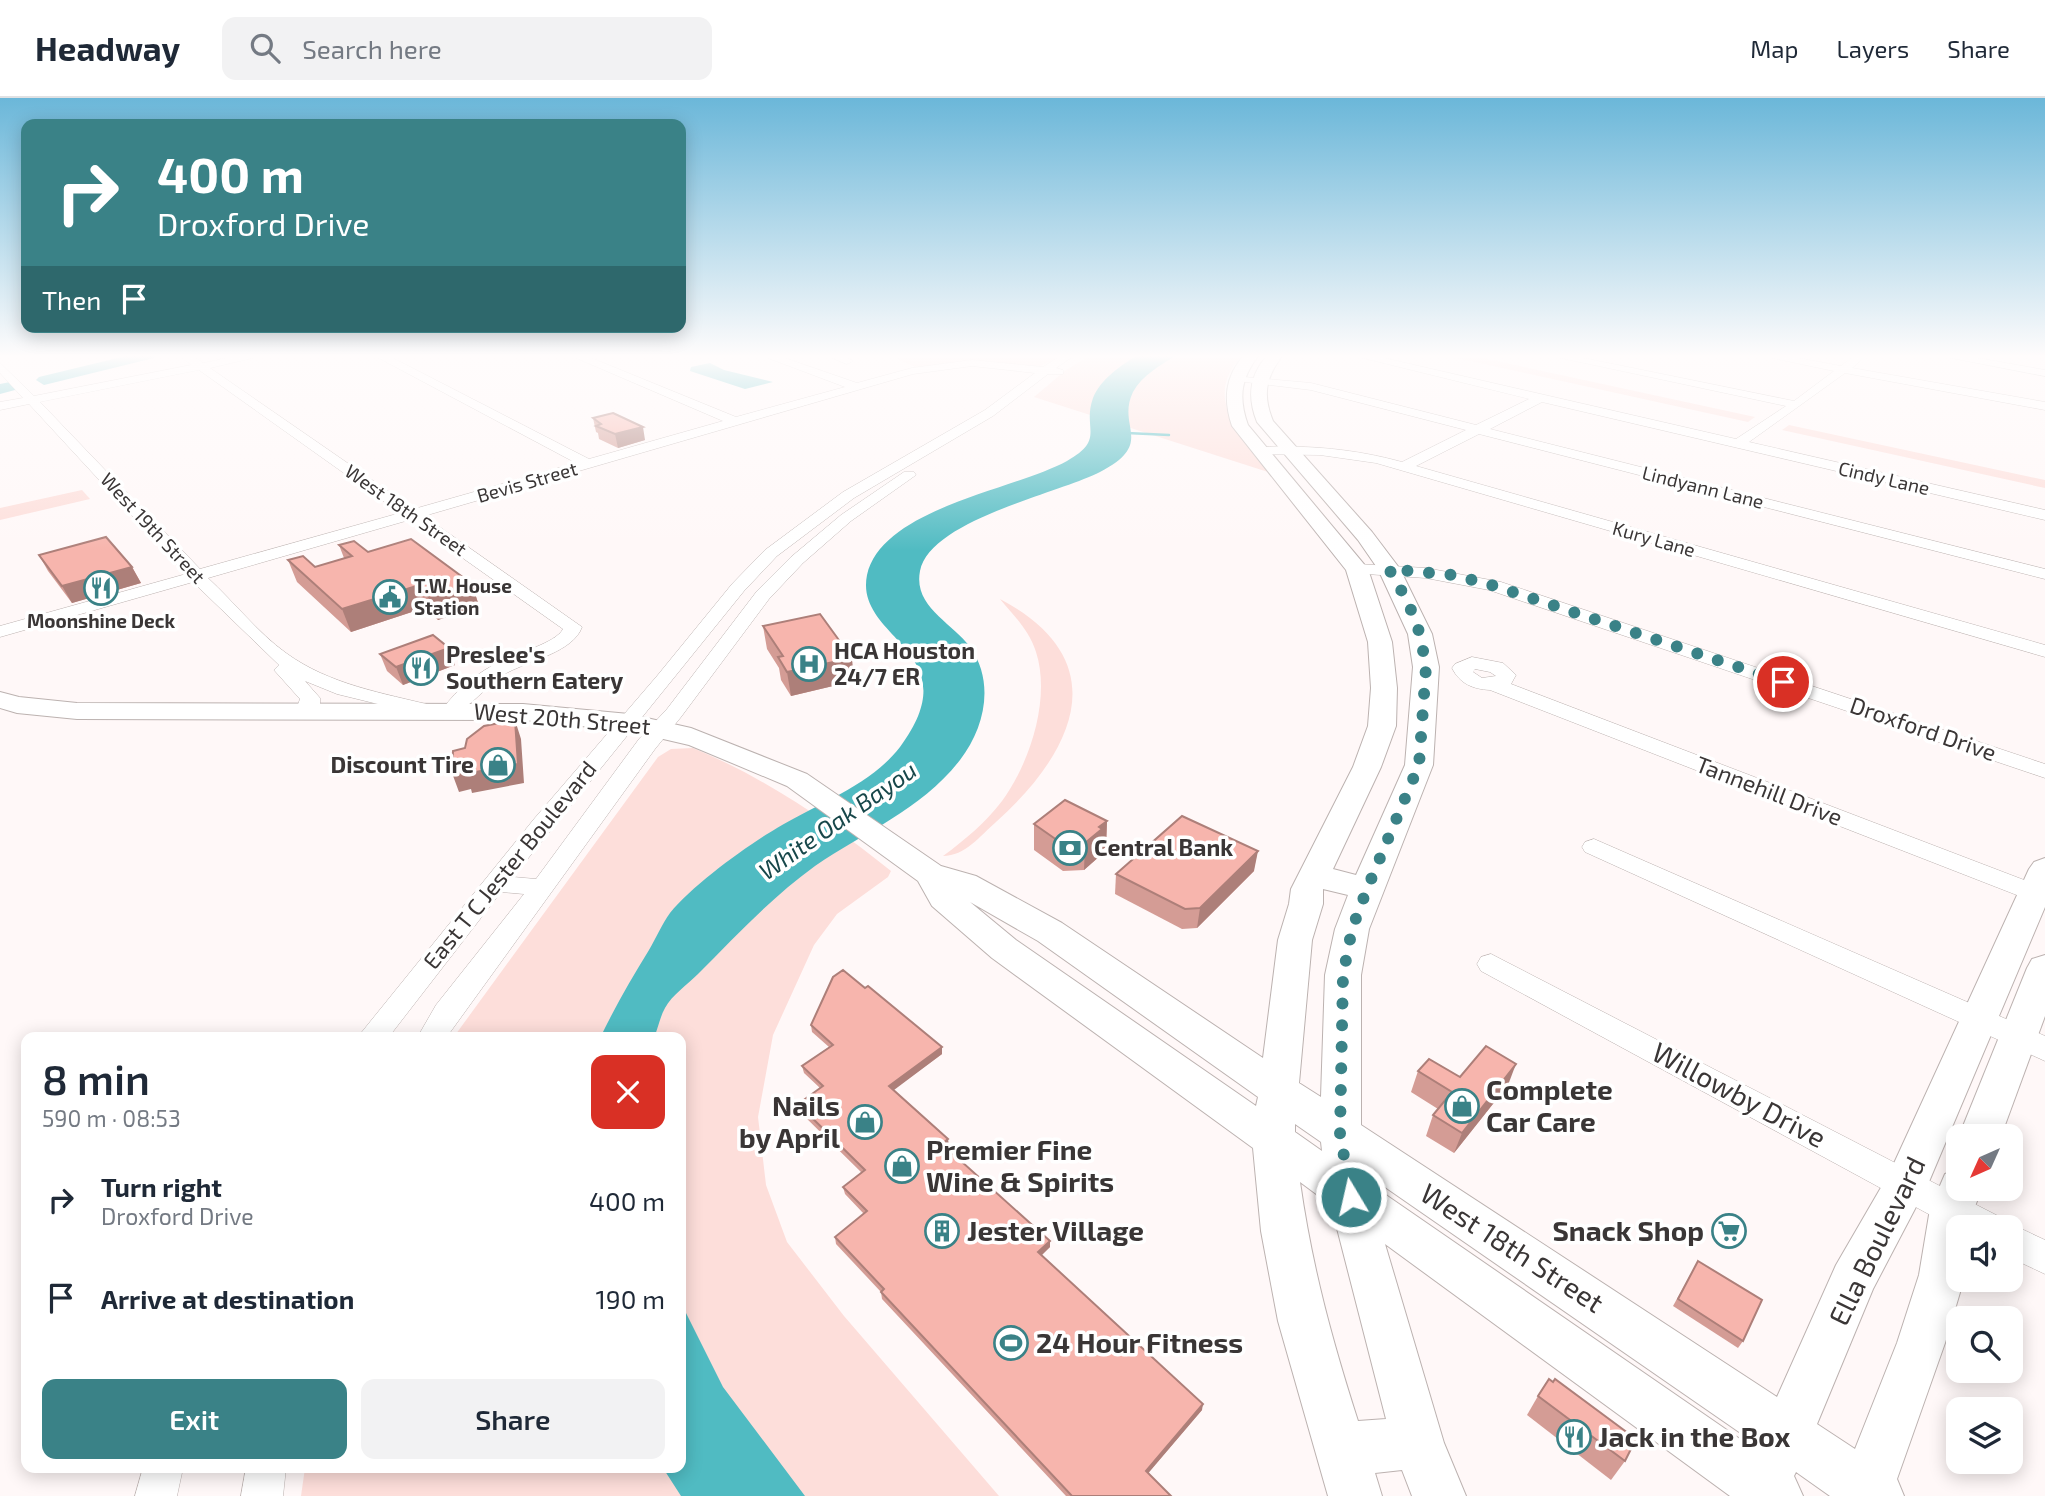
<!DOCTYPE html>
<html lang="en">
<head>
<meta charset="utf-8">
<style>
  :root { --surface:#fff; --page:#f2f2f3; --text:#1f2937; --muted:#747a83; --line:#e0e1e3; --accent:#3a8287 }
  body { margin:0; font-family:"Exo 2",sans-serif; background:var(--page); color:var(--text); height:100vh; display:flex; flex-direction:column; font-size:26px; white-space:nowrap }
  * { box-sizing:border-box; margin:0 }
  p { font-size:23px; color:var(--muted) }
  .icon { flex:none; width:38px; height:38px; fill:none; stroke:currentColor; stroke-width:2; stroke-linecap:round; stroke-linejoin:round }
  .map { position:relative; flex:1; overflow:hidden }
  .drawer { position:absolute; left:21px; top:934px; width:665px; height:441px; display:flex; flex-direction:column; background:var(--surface); border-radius:14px; box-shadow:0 4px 18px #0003 }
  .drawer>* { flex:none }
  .banner { position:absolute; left:21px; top:21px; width:665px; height:214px; border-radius:14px; box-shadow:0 4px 18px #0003; background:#3a8287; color:#fff; overflow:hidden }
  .needle { width:46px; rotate:225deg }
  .buttons { position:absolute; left:1946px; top:1026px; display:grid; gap:14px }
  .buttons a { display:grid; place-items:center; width:77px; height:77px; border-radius:14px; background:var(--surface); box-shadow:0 4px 18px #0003; font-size:35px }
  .pin { position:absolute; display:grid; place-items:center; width:60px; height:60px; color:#fff; margin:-30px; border:4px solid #fff; border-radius:50%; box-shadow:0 2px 7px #0007 }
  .me { position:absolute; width:77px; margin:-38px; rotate:351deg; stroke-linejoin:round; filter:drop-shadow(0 0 5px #0008) }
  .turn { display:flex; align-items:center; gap:24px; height:147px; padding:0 21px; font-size:32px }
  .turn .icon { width:91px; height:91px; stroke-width:2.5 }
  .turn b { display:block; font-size:49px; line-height:60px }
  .then { display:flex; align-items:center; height:66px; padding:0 21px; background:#0003; gap:14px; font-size:26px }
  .round { display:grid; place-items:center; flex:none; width:74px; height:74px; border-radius:14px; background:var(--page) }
  .head { display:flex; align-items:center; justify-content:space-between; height:119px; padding:0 21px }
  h1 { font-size:42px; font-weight:600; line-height:52px }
  .button { display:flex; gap:14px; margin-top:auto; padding:14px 21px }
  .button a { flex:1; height:80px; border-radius:14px; background:var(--accent); color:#fff; font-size:28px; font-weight:600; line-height:80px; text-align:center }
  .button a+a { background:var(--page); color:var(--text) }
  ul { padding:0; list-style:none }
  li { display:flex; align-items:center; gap:21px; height:98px; padding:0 21px }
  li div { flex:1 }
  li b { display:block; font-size:26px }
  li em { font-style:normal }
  header { display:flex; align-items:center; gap:42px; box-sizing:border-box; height:98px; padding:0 35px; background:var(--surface); border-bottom:2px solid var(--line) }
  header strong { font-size:33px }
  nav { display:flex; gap:38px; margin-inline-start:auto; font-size:24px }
  .search { width:490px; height:63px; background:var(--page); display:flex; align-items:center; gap:18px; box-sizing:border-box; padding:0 24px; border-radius:14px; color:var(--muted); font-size:26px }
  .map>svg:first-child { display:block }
  .green { fill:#fddeda }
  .water { fill:#50bbc2 }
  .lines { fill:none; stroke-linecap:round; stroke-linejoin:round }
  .stream { stroke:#50bbc2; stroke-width:2.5 }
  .river { fill:#50bbc2; fill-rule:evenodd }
  .minor-casing { stroke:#bcb2b0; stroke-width:1 }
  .major-casing { stroke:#bcb2b0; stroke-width:2 }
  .minor { fill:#fff; fill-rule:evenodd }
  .major { fill:#fff; fill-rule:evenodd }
  .wall { fill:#d49c95 }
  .shaded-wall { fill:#ad7f79 }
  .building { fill:#f7b5ad; stroke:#ad7f79; stroke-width:2 }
  .route { stroke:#3a8287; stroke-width:12; stroke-dasharray:0 21.6 }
  .labels { text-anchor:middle; stroke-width:7; stroke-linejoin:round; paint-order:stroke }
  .far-street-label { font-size:19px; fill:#3a3636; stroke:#fff }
  .far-poi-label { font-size:19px; font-weight:bold; fill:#3a3636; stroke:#fff; text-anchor:start }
  .poi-label { font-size:23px; font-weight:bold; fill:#3a3636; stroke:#fff; text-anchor:start }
  .street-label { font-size:23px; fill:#3a3636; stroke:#fff }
  .water-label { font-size:24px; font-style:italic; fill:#17474a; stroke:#fff }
  .near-poi-label { font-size:28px; font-weight:bold; fill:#3a3636; stroke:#fff; text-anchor:start }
  .near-street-label { font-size:28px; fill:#3a3636; stroke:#fff }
</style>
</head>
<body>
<header>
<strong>Headway</strong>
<div class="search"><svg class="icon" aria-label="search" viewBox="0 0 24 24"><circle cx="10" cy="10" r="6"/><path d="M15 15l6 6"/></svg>Search here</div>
<nav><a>Map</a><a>Layers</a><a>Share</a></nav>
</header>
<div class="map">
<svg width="2045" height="1398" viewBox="0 0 2045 1398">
  <rect width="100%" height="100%" fill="#fff8f8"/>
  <g class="green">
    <polygon points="889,257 1064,257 1040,268 972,263 915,269"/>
    <path d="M1091 257H1243C1201 298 1241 340 1268 374L1034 299 1066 272Z"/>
    <polygon points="1443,257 1469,257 1755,319 1748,324"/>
    <polygon points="1789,327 2045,382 2045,390 1782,332"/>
    <polygon points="82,392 90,401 0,422 0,410"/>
    <path d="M1000 501C1117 563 1075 653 996 724 980 738 965 758 943 758 965 742 986 724 1002 703 1030 665 1051 600 1036 554 1029 532 1014 518 1000 501Z"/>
    <path d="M693 650C764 679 831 725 891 773L888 779 837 816 814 847 773 937 758 1019 766 1087 787 1144 844 1218 999 1398H301L305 1370H681V940H453L658 659 671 651Z"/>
  </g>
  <g class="water">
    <path d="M1138 257H1177C1161 267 1142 277 1133 294 1116 329 1156 345 1100 374 1057 396 930 422 920 473 913 509 953 525 970 549 995 584 985 630 960 662 922 711 865 734 815 768 772 799 736 838 698 876 688 886 672 897 665 910 660 919 658 930 654 940H600C615 909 631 881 649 852 656 840 662 826 670 815 693 787 745 749 777 730 817 706 871 687 900 649 972 552 854 542 867 477 882 410 1014 392 1067 363 1106 341 1082 331 1093 300 1100 282 1121 267 1138 257Z"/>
    <polygon points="710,265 724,272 773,284 745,291 690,273 691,269"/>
    <polygon points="681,1205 723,1289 805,1398 681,1398 663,1370 681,1370"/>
  </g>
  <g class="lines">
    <polyline class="stream" points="1127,335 1169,337"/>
    <g class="river">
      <polygon points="130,257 156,257 154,260 44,287 36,282 39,279"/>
      <polygon points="10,284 15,286 18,289 15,292 0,296 0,286"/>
    </g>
    <g class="minor-casing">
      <g id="minor">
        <path d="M179 257H192L203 265 242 257H265L210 270 414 411 576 365 373 257H387L589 361 723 323 569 257H584L736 319 845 289 760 257H776L857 285 912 270 972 262 1043 269 1062 257H1075L1056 270 1063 272V276H1048L993 318 854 400 777 458 744 493 513 779 536 781 639 641 667 611 757 493 791 459 841 417 904 374H914L916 377 851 423 803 465 769 501 681 619 655 651 446 940H417L436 907 524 796 501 794 388 940H357L534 721 657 578 732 486 765 452 843 394 985 312 1035 275 972 268 913 276 424 418 582 529C573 555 526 563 503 577 486 587 463 620 446 615L443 611C457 590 479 574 501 563 517 555 556 545 563 531L409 422 208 480C234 504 258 535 286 555 330 587 383 595 434 608L437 612 434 616 427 618 337 596 305 583 320 600V606L313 616H299L296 612 300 601 274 572 279 567 193 484 0 539V528L186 476 29 306 0 312V304L23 300 0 275V265L34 298 191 267ZM199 272 400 415 200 471 40 304Z"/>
        <polygon points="825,257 841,257 853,263 847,266"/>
        <path d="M1351 257H1371L1736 341 1786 308 1547 257H1569L1794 303 1834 273 1758 257H1782L1841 268 1855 257H1867L1852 270 2045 304V312L1845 275 1749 344 2045 412V422L1542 304 1490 331 2045 471V481L1479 336 1416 368 2045 547V559L1376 365 1320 357 1255 356 1253 353 1260 349C1309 347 1355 351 1402 364L1466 332 1311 292 1237 283 1233 282V278L1311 285 1476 327 1529 301Z"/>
        <polygon points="1936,257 1961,257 2045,272 2045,278"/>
        <polygon points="1357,466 1426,470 1501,484 2045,666 2045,680 1489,492 1426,480 1351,475 1349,471 1351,467"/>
        <path d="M1472 559 1503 565 1516 577 1511 586 2045 790V808L1490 592C1473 591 1460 586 1452 570L1455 566ZM1475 571 1490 574 1496 578 1482 580 1473 574Z"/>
        <polygon points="1594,741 2045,938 2045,963 1585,754 1582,749 1585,744"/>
        <polygon points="1491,856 1998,1118 2003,1129 1958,1129 1958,1132 1481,873 1477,866 1481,859"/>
        <polygon points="2011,1126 2045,1142 2045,1176 2011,1160 2011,1129 2004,1129"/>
        <polygon points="143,1370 183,1370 177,1398 135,1398"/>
        <polygon points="246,1370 286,1370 283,1398 241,1398"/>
      </g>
    </g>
    <g class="major-casing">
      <g id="major">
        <path d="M1244 257H1259C1241 280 1238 299 1248 327L1368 471 1392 544 1397 590 1396 628 1381 669 1333 771 1356 777 1405 667 1413 569 1408 536 1378 471 1358 442 1257 324C1247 299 1249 277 1268 257H1283C1266 279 1262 296 1273 323L1372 434 1400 471 1432 536 1439 569 1433 667 1369 831 1361 877V1027L1777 1299 1836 1167 1890 1074 2029 771 2034 764 2045 760V809L1928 1086 1873 1191 1817 1326 1855 1351 1897 1245 1919 1177 1930 1111 1945 1076 1958 1071V1090H1982L1974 1111 1972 1129H1958V1181H1964L1945 1245 1897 1381 1904 1398H1830L1796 1374 1794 1378 1803 1398H1730L1385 1146 1444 1345 1466 1398H1412L1402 1372 1375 1375 1382 1398H1328L1278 1223 1261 1133 1253 1050 992 860 932 808 918 783 787 688 689 647 629 633 523 622 77 621 17 615 0 610V594L19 599 77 605 523 606 629 616 691 630 807 676 941 768 976 778 1062 825 1263 960 1278 842 1289 806 1291 791 1353 669 1368 628 1371 590 1368 544 1346 472 1232 328C1223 301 1225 279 1244 257ZM1323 791 1348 797 1335 831 1325 877 1321 999 1299 985 1312 842 1323 806ZM970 804 1038 843 1258 999 1256 1008 1016 842ZM1295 1026 1321 1044 1322 1053 1295 1034ZM1369 1078 1755 1345 1753 1350 1370 1086ZM1300 1084 1331 1107 1386 1321 1358 1323C1332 1242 1312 1169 1300 1084Z"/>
        <polygon points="2045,857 2045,918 2001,1038 1959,1038 2027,870 2032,861"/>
      </g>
    </g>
    <use href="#minor" class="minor"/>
    <use href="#major" class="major"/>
  </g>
  <g class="wall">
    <polygon points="593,320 645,342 618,350 599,341 598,335 596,334"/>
    <polygon points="339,447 368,454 472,486 479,508 438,522 424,510 351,534 297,484 288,462 315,469 344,460"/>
    <polygon points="39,457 132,469 141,485 72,505 48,473"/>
    <polygon points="763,528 854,583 791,598 781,582 779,570 767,551"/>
    <polygon points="380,556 455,567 403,587 387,573"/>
    <polygon points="1107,723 1106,749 1101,752 1101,757 1084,772 1063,773 1034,752 1034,726"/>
    <polygon points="1254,773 1197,830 1182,831 1115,796 1116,776"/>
    <polygon points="811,927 942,956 893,992 949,1048 946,1050 1050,1149 1041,1157 1202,1312 1148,1375 1171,1398 1066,1398 882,1201 881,1194 836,1146 835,1139 864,1116 845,1096 843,1089 862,1075 799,1013 798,1006 820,990 804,975 802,968 829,949 812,934"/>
    <polygon points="1418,973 1460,979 1508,987 1454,1055 1426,1038 1433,1017 1438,1011 1411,994"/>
    <polygon points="1698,1163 1743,1243 1738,1250 1673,1208"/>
    <polygon points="1538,1298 1625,1363 1611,1382 1527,1317"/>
  </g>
  <g class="shaded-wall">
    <polygon points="643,329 645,342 618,350 615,336"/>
    <polygon points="132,469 141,485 72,505 62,488"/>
    <polygon points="472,486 479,508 438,522 430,500"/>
    <polygon points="416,488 424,510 351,534 342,511"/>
    <polygon points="449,550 455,567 403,587 396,569"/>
    <polygon points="852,560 854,583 791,598 787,574"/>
    <polygon points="515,622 521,641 524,685 472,695 471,691 459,694 452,675"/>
    <polygon points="1107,723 1106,749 1101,752 1101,757 1084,772 1085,745 1099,729"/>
    <polygon points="1258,753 1254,773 1197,830 1200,810"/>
    <polygon points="942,949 942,956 890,995 889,988"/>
    <polygon points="1516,966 1508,987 1454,1055 1462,1035"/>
    <polygon points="948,1041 949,1048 942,1053 942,1046"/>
    <polygon points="1050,1143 1050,1149 1038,1161 1038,1154"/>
    <polygon points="1203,1306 1202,1312 1145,1379 1146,1373"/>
  </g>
  <g class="building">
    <polygon points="613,315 643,329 615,336 596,328 601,326 593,320"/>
    <polygon points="106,439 132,469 62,488 39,457"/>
    <polygon points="411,441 472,486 430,500 416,488 342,511 288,462 303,458 315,469 352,458 339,447 354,443 368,454"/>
    <polygon points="820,516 852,560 787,574 778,559 783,558 763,528"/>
    <polygon points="433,537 449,550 396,569 380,556"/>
    <polygon points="515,622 518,666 465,676 465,672 452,675 453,653 465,650 467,641 484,628"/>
    <polygon points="1065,702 1107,723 1099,729 1102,731 1085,745 1064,747 1034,726"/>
    <polygon points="1182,718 1258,753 1200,810 1185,811 1116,776"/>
    <polygon points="843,872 865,890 868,888 942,949 889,988 948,1041 942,1046 1050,1143 1038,1154 1203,1306 1146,1373 1171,1398 1072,1398 881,1194 884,1191 835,1139 867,1113 843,1089 865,1072 798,1006 823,988 802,968 833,947 811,927 833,879"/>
    <polygon points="1486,948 1516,966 1462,1035 1433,1017 1452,994 1418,973 1429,961 1460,979"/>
    <polygon points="1698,1163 1762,1202 1743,1243 1678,1201"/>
    <polygon points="1549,1281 1553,1284 1555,1281 1636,1341 1625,1363 1538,1298"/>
  </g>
  <linearGradient id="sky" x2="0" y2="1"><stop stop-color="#6bb7d9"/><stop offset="0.57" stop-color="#fffcfc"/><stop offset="1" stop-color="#fffcfc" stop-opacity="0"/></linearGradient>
  <rect width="2045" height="453" fill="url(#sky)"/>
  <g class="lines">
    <polyline class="route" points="1351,1099 1340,1035 1343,877 1352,831 1367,791 1419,667 1426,569 1420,536 1408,504 1389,471 1454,477 1495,488 1783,584"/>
  </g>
  <defs>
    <g id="restaurant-ring" transform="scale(1.75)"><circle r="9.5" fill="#fff" stroke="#3a8287" stroke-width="1.5"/><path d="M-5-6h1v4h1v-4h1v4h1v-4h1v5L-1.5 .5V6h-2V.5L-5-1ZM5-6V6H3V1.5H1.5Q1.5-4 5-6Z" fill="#3a8287"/></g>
    <g id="civic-ring" transform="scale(1.75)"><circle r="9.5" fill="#fff" stroke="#3a8287" stroke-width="1.5"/><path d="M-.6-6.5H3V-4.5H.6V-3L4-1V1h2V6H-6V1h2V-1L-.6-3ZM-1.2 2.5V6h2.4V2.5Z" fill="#3a8287"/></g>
    <g id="hospital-ring" transform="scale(1.75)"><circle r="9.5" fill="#fff" stroke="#3a8287" stroke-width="1.5"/><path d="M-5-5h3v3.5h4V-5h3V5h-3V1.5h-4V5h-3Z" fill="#3a8287"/></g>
    <g id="shop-ring" transform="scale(1.75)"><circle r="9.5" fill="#fff" stroke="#3a8287" stroke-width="1.5"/><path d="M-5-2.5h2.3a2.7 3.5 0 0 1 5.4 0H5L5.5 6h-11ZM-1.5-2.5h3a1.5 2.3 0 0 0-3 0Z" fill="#3a8287"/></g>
    <g id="bank-ring" transform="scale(1.75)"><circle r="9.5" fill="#fff" stroke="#3a8287" stroke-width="1.5"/><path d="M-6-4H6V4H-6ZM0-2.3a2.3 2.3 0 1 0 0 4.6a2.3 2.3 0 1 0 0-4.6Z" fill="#3a8287"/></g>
    <g id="building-ring" transform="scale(1.75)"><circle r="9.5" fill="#fff" stroke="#3a8287" stroke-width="1.5"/><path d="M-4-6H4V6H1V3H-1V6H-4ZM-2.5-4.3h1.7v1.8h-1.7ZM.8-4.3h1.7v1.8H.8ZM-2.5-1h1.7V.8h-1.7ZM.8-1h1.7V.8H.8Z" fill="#3a8287"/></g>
    <g id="supermarket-ring" transform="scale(1.75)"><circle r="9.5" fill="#fff" stroke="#3a8287" stroke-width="1.5"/><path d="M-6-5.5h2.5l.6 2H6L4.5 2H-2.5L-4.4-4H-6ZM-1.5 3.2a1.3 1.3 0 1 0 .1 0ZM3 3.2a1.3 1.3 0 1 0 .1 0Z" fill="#3a8287"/></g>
    <g id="stadium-ring" transform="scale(1.75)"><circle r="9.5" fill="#fff" stroke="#3a8287" stroke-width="1.5"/><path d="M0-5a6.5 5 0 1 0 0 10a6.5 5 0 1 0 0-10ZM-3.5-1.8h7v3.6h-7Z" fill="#3a8287"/></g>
  </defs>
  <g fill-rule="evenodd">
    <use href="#restaurant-ring" x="101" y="490"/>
    <use href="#civic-ring" x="390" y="499"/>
    <use href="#hospital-ring" x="809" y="566"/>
    <use href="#restaurant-ring" x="421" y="570"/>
    <use href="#shop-ring" x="498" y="667"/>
    <use href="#bank-ring" x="1070" y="750"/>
    <use href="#shop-ring" x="1462" y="1008"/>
    <use href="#shop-ring" x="865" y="1024"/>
    <use href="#shop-ring" x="902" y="1068"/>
    <use href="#building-ring" x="942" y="1133"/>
    <use href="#supermarket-ring" x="1729" y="1133"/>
    <use href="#stadium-ring" x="1011" y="1245"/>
    <use href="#restaurant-ring" x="1574" y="1339"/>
  </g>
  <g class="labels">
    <g class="far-street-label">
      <text transform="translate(1884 380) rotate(13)" y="7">Cindy Lane</text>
      <text transform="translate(527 384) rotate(-16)" y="7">Bevis Street</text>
      <text transform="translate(1703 389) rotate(14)" y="7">Lindyann Lane</text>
      <text transform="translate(406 412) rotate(35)" y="7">West 18th Street</text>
      <text transform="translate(153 430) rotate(47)" y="7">West 19th Street</text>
      <text transform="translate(1654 441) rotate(16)" y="7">Kury Lane</text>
    </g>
    <g class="far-poi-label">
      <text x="414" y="495">T.W. House<tspan x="414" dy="22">Station</tspan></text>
      <text x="101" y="530" text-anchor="middle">Moonshine Deck</text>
    </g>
    <g class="poi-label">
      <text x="834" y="561">HCA Houston<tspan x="834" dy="26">24/7 ER</tspan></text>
      <text x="446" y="565">Preslee's<tspan x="446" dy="26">Southern Eatery</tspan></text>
      <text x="474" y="675" text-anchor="end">Discount Tire</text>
      <text x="1094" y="758">Central Bank</text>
    </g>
    <g class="street-label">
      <text transform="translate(562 621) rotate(5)" y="8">West 20th Street</text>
      <text transform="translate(1923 631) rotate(19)" y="8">Droxford Drive</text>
      <text transform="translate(1769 693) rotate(21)" y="8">Tannehill Drive</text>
      <text transform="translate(510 767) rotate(-51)" y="8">East T C Jester Boulevard</text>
    </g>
    <g class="water-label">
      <text transform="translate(838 723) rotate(-35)" y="8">White Oak Bayou</text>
    </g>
    <g class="near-poi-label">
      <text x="1486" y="1002">Complete<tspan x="1486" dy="32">Car Care</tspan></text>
      <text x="840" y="1018" text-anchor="end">Nails<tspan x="840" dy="32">by April</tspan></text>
      <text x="926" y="1062">Premier Fine<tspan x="926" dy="32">Wine &amp; Spirits</tspan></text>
      <text x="967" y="1143">Jester Village</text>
      <text x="1704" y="1143" text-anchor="end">Snack Shop</text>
      <text x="1036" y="1255">24 Hour Fitness</text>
      <text x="1598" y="1349">Jack in the Box</text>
    </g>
    <g class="near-street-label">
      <text transform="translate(1739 997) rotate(28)" y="10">Willowby Drive</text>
      <text transform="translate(1877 1143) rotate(-64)" y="10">Ella Boulevard</text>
      <text transform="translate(1512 1150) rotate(33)" y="10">West 18th Street</text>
    </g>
  </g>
</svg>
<div class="buttons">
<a><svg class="needle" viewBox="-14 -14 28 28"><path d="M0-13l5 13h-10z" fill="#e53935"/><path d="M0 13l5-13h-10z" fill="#747a83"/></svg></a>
<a><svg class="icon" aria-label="sound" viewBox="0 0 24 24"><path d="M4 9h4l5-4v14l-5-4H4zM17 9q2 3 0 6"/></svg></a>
<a><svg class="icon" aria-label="search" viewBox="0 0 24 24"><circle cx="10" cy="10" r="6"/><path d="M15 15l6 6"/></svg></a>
<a><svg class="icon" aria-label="layers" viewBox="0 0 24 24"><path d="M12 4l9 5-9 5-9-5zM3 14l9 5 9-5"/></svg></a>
</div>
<div class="pin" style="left:1783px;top:584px;background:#d93025"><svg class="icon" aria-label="arrive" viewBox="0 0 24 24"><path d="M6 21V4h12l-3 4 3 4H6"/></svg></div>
<svg class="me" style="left:1351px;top:1099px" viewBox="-20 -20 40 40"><circle r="17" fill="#3a8287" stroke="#fff" stroke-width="3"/><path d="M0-11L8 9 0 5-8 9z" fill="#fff"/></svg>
<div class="banner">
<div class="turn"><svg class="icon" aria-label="right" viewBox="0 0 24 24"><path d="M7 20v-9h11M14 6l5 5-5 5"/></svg><div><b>400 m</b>Droxford Drive</div></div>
<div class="then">Then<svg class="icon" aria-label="arrive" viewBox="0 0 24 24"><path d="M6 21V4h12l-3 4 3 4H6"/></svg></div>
</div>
<section class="drawer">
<div class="head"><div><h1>8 min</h1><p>590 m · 08:53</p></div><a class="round" style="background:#d93025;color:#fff"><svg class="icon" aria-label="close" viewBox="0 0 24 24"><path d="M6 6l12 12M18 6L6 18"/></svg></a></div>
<ul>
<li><svg class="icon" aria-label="right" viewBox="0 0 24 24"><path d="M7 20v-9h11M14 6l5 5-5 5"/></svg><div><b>Turn right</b><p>Droxford Drive</p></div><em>400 m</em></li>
<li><svg class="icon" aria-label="arrive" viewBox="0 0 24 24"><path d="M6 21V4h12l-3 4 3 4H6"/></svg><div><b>Arrive at destination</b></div><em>190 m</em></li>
</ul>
<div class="button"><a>Exit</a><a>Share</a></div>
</section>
</div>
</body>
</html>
